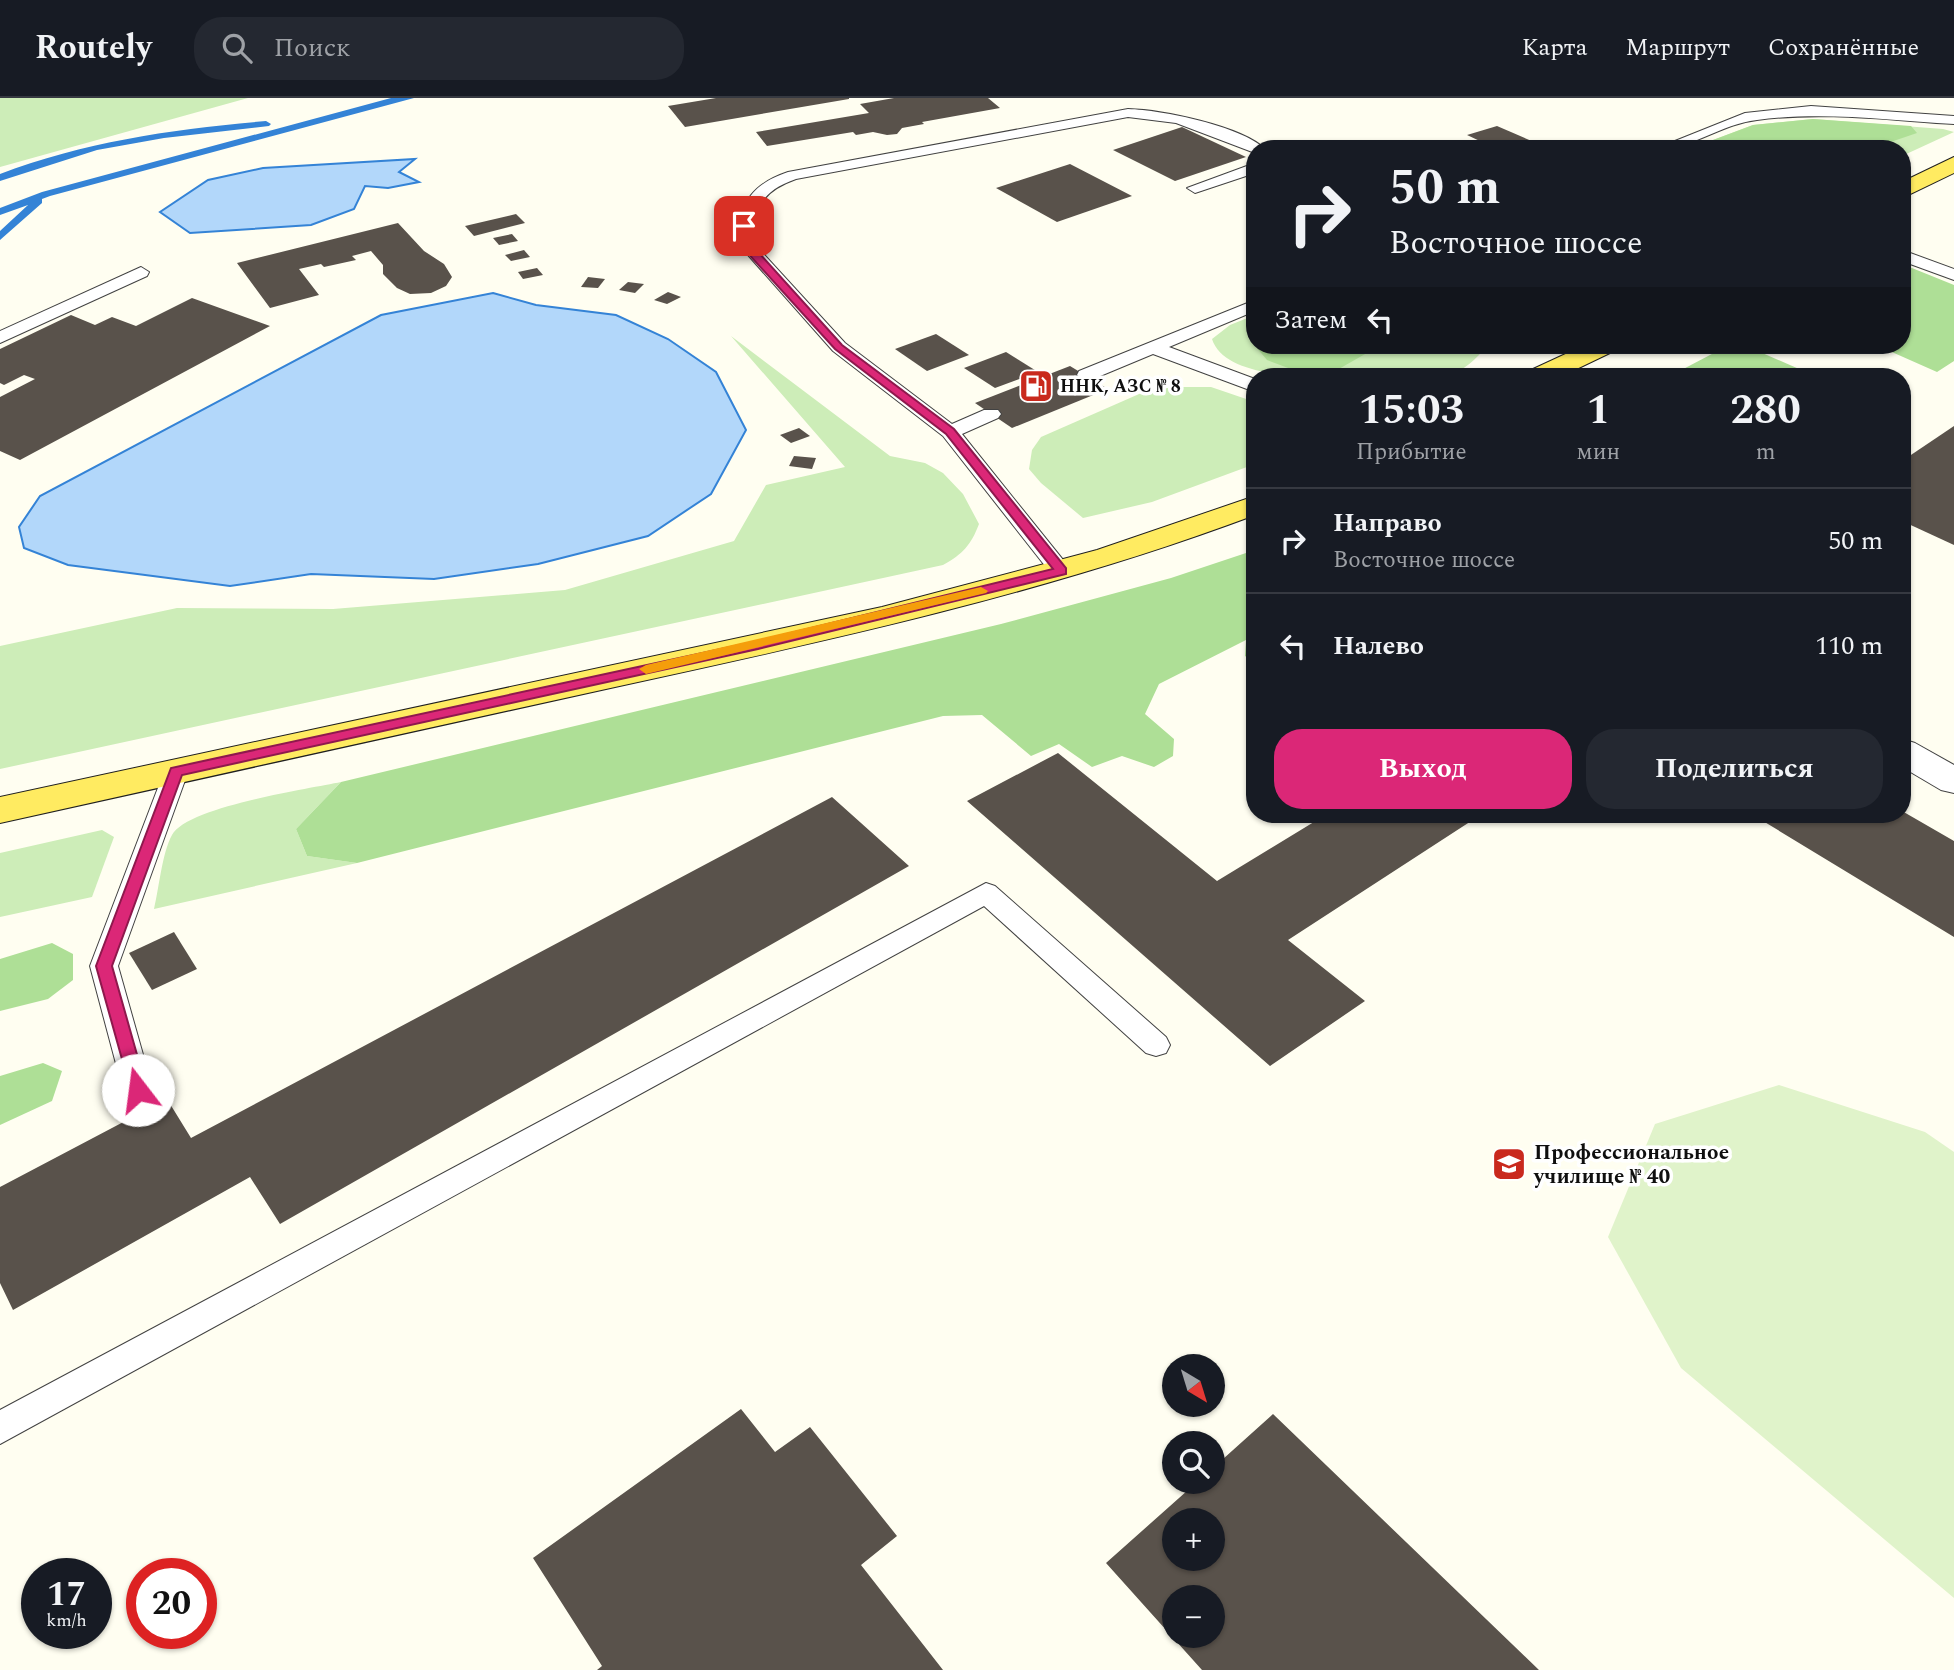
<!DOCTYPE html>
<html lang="ru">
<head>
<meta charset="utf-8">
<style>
  :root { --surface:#171b24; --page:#242831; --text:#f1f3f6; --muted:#9ea1a6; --line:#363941; --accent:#db2777 }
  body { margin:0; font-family:Spectral,serif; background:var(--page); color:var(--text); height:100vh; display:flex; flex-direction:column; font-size:26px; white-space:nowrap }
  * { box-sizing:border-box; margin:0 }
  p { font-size:23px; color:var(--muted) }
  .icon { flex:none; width:38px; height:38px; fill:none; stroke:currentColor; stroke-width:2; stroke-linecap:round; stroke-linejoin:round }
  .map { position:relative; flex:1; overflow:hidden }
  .drawer { position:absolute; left:1246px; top:270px; width:665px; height:455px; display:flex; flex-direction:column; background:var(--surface); border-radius:28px; box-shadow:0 2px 5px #0004 }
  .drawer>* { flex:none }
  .banner { position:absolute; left:1246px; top:42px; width:665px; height:214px; border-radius:28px; box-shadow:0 2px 5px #0004; background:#171b24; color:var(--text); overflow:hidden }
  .needle { width:46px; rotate:142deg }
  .tools { position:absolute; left:1162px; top:1256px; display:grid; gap:14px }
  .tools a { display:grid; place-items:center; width:63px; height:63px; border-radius:50%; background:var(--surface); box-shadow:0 2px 5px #0004; font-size:35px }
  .speed { position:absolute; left:21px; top:1460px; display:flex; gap:14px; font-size:35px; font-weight:700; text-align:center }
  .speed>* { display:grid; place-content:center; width:91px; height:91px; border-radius:50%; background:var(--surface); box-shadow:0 2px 5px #0004; line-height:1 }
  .speed small { font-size:18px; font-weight:400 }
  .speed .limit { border:10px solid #d22; background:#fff; color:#111 }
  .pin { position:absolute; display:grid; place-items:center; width:60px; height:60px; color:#fff; margin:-30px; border-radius:14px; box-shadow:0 4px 10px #0006 }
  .me { position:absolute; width:77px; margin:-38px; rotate:345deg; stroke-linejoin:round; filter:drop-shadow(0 0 5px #0008) }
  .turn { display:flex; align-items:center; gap:24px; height:147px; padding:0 28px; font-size:32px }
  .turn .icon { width:91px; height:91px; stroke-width:2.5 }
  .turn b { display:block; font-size:49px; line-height:60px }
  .then { display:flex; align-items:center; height:66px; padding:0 28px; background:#0003; gap:14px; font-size:26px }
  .eta { display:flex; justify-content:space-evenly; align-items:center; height:119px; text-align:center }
  .eta b { font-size:42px; font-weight:700; line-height:49px }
  .button { display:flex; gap:14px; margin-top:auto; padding:14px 28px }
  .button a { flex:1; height:80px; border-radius:28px; background:var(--accent); color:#fff; font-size:28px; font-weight:700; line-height:80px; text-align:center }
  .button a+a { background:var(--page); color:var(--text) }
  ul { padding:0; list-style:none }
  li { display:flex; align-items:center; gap:21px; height:105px; padding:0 28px; border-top:2px solid var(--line) }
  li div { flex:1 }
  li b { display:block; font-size:26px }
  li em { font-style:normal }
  header { display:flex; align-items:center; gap:42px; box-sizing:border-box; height:98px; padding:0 35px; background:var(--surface); border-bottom:2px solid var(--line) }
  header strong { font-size:33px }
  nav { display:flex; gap:38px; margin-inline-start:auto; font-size:24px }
  .search { width:490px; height:63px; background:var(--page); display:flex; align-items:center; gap:18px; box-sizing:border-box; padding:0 24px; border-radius:28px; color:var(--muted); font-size:26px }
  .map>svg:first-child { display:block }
  .green { fill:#cdedb8 }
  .forest { fill:#aedf96 }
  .pitch { fill:#e0f3ca }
  .water { fill:#b2d7fa; stroke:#3483d6; stroke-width:2 }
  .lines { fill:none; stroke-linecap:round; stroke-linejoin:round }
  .stream { fill:#3483d6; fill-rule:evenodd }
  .building { fill:#59524b; fill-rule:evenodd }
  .lane-casing { stroke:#424242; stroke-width:2 }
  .street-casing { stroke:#424242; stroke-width:2 }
  .primary-casing { stroke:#202020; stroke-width:2 }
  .lane { fill:#fff; fill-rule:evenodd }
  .street { fill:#fff; fill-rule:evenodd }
  .primary { fill:#ffeb61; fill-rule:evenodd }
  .route { fill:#db2777; stroke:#8e194d; stroke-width:2 }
  .slow { fill:#f59e0b }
  .labels { text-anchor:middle; stroke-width:7; stroke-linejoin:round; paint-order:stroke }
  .far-poi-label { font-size:18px; font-weight:bold; fill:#0f0f0f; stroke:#fff; text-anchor:start }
  .poi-label { font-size:21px; font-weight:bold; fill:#0f0f0f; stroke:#fff; text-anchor:start }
</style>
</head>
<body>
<header>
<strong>Routely</strong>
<div class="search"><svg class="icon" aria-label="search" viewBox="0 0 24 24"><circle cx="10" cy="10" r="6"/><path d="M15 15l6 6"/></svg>Поиск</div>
<nav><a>Карта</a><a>Маршрут</a><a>Сохранённые</a></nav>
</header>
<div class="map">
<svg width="1954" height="1572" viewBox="0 0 1954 1572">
  <rect width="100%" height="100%" fill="#fffef1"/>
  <g class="green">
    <polygon points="0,0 248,0 0,69"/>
    <polygon points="1813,21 1943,31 1954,34 1902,58 1902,51 1689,51 1753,27"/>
    <path d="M1255 217V247H1487C1478 260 1462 275 1445 278 1425 282 1401 278 1381 278 1341 278 1227 288 1212 241L1230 227Z"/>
    <path d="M731 238 890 358 925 365 943 375 963 396 979 426C971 447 963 456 943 467L0 671V548L177 510 333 511 565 492 734 443 766 387 845 369Z"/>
    <polygon points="1165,289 1211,289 1255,304 1255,366 1152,404 1083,420 1041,385 1029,371 1032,352 1041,339 1146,293"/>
    <path d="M341 684 296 731 307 758 357 765 154 811C159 791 162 755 172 737 187 709 307 691 341 684Z"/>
    <polygon points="102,732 114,739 92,799 0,819 0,755"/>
  </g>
  <g class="forest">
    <polygon points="1813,21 1911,28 1917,35 1870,51 1689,51 1753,27"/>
    <polygon points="1902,166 1954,187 1954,263 1937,274 1876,247 1902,247"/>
    <polygon points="1255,240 1255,247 1437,247 1437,250 1403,256 1381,247 1337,272 1299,274 1267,262 1251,243"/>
    <polygon points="1729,247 1744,247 1815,278 1670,278"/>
    <polygon points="1255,452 1255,565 1245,558 1246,542 1159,586 1145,616 1174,641 1173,658 1154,669 1122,658 1092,669 1059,646 1031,658 982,617 943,618 357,765 307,758 296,731 341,684 1001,526 1171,480"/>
    <polygon points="52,845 73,856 73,882 48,901 0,913 0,861"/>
    <polygon points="43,965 62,973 52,1003 0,1027 0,978"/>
  </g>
  <polygon class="pitch" points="1779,987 1925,1034 1954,1054 1954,1500 1681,1270 1608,1139 1655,1026"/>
  <g class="water">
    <polygon points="415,61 399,74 419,84 388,90 365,88 354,111 311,127 190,135 160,114 208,82 263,70"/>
    <polygon points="493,195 536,207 616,217 668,241 716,274 746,332 711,396 648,438 538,466 434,481 311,476 230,488 68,467 24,450 19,429 40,398 381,217"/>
  </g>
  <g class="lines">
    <g class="stream">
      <polygon points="391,0 414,0 50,98 42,101 42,105 0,142 0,133 28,107 0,117 0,110 42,94"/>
      <path d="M266 23 271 26 269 28 164 40 97 52 0 83V76C86 43 175 31 266 23Z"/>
    </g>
  </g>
  <g class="building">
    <polygon points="716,0 849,0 849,1 685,29 668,8"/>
    <polygon points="894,0 988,0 1000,10 922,24 924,26 902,30 897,36 887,37 873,34 856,37 853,34 767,48 756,34 869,15 860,6"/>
    <polygon points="1497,28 1550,51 1497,51 1467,37"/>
    <polygon points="1182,29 1246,59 1175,83 1113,52"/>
    <polygon points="1070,66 1132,98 1057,124 996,90"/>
    <polygon points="516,116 525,125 474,138 465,128"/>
    <polygon points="398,125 424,153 444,166 452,179 446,188 431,195 410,196 397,190 383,176 383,167 371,153 352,158 356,162 324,169 321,166 299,171 319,197 270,210 237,165"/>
    <polygon points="512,136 518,143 499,147 493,140"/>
    <polygon points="524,152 530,159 511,163 505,157"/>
    <polygon points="537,170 543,177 523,181 518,174"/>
    <polygon points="588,179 605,181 598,190 581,189"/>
    <polygon points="628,184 644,186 635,195 619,192"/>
    <polygon points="668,194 681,199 667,206 654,202"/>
    <polygon points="192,200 270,228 20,362 0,353 0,299 35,281 24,277 4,287 0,285 0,251 71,217 95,227 112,219 136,228"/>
    <polygon points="936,236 969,257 927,273 895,251"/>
    <polygon points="1006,254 1038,274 995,290 964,270"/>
    <polygon points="1070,268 1108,291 1012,330 975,305"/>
    <polygon points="1954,328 1954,447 1902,423 1902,363"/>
    <polygon points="799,330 810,338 791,345 780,337"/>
    <polygon points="794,358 816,360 812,371 789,368"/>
    <polygon points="1058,655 1217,783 1327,716 1482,716 1288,842 1365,903 1270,968 967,703"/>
    <polygon points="832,699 909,768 280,1126 250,1079 13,1212 0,1185 0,1089 167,1001 191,1040"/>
    <polygon points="1902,713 1954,743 1954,839 1758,720 1763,716 1902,716"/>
    <polygon points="174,834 197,871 152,892 129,855"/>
    <polygon points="741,1311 775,1354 810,1329 897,1438 861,1467 943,1572 597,1572 602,1568 533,1460"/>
    <path d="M1273 1316 1539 1572H1202L1106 1465 1197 1384H1213V1370ZM1174 1423H1213V1461H1174ZM1174 1500H1213V1538H1174Z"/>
  </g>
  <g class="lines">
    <g class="lane-casing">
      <g id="lane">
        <path d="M1811 8 1954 18V26C1888 22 1822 13 1757 22 1720 26 1694 51 1655 51L1745 15Z"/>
        <path d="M1128 11C1162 12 1241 28 1265 51H1255V55L1176 25 1128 19 796 81C762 93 759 106 748 139L845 245 952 326 984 312H998L1001 316 998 320 962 336 1072 473 1061 479 1053 478 943 338 833 253 732 139C745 103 750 87 788 74Z"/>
        <polygon points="1255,65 1255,75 1195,95 1187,90"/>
        <polygon points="1902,152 1954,171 1954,182 1902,163"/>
        <polygon points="141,169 149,174 147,178 0,245 0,233"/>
        <polygon points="1255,202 1255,213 1169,249 1255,281 1255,294 1153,256 1093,281 1086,283 1077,277 1079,273"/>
        <polygon points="176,666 185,668 188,674 118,868 153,992 148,1000 138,1004 128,1000 123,992 90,868 164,674 167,668"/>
        <polygon points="986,785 995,788 1166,939 1170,947 1166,955 1156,958 1146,955 984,808 0,1346 0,1312"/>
      </g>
    </g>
    <g class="street-casing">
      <polygon id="street" points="1902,641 1915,645 1954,667 1954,695 1941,692 1902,669"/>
    </g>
    <g class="primary-casing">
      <g id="primary">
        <polygon points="1954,59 1954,75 1902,100 1902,84"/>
        <polygon points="1585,247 1618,247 1614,253 1562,278 1527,278 1531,272"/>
        <path d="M1255 398V417C1047 495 831 542 615 589 410 634 205 679 0 725V699L882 509 1097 452Z"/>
      </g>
    </g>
    <use href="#lane" class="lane"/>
    <use href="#street" class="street"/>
    <use href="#primary" class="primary"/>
  </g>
  <polygon class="route" points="741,126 748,126 745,139 751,146 842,247 954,331 1066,470 1066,476 758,551 182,677 112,868 147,992 138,999 132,997 96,868 171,670 758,543 1053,471 946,336 835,251 744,151 735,139"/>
  <polygon class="slow" points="981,489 988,493 986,495 646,576 639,571 646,567"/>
  <defs>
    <g id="fuel-square" transform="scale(1.75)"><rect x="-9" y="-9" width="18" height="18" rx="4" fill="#c9291d" stroke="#fff"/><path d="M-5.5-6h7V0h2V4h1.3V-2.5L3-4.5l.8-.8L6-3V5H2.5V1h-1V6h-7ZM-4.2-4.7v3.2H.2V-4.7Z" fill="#fff"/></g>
    <g id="university-square" transform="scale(1.75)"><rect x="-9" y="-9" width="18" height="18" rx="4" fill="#c9291d" stroke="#fff"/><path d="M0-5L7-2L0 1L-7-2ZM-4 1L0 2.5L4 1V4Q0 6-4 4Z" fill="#fff"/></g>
  </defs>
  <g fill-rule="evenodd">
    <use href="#fuel-square" x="1036" y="288"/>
    <use href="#university-square" x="1509" y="1066"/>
  </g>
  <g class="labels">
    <g class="far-poi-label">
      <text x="1060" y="294">ННК, АЗС № 8</text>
    </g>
    <g class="poi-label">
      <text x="1534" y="1061">Профессиональное<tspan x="1534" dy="24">училище № 40</tspan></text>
    </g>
  </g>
</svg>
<div class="tools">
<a><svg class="needle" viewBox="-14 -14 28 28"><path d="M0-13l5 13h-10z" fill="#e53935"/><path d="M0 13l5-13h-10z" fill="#9ea1a6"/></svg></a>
<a><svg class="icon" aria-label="search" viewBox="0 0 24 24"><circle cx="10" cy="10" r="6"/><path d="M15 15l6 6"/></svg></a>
<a>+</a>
<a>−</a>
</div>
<div class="speed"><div>17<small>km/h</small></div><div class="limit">20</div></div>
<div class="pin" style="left:744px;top:128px;background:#d93025"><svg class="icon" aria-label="arrive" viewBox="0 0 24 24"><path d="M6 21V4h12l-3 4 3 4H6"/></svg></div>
<svg class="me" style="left:138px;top:992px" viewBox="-20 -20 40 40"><circle r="19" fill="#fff"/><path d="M0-13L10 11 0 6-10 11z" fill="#db2777"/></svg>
<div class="banner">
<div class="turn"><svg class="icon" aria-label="right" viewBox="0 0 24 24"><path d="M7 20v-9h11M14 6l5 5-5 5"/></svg><div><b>50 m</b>Восточное шоссе</div></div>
<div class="then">Затем<svg class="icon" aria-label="left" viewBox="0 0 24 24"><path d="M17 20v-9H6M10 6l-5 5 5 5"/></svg></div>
</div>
<section class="drawer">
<div class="eta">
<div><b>15:03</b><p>Прибытие</p></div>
<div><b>1</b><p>мин</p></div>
<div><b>280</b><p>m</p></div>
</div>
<ul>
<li><svg class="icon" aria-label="right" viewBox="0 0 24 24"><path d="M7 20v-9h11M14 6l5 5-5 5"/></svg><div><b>Направо</b><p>Восточное шоссе</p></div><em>50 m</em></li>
<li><svg class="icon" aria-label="left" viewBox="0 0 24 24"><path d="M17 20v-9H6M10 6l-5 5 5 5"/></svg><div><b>Налево</b></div><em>110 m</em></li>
</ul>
<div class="button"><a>Выход</a><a>Поделиться</a></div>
</section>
</div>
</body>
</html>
